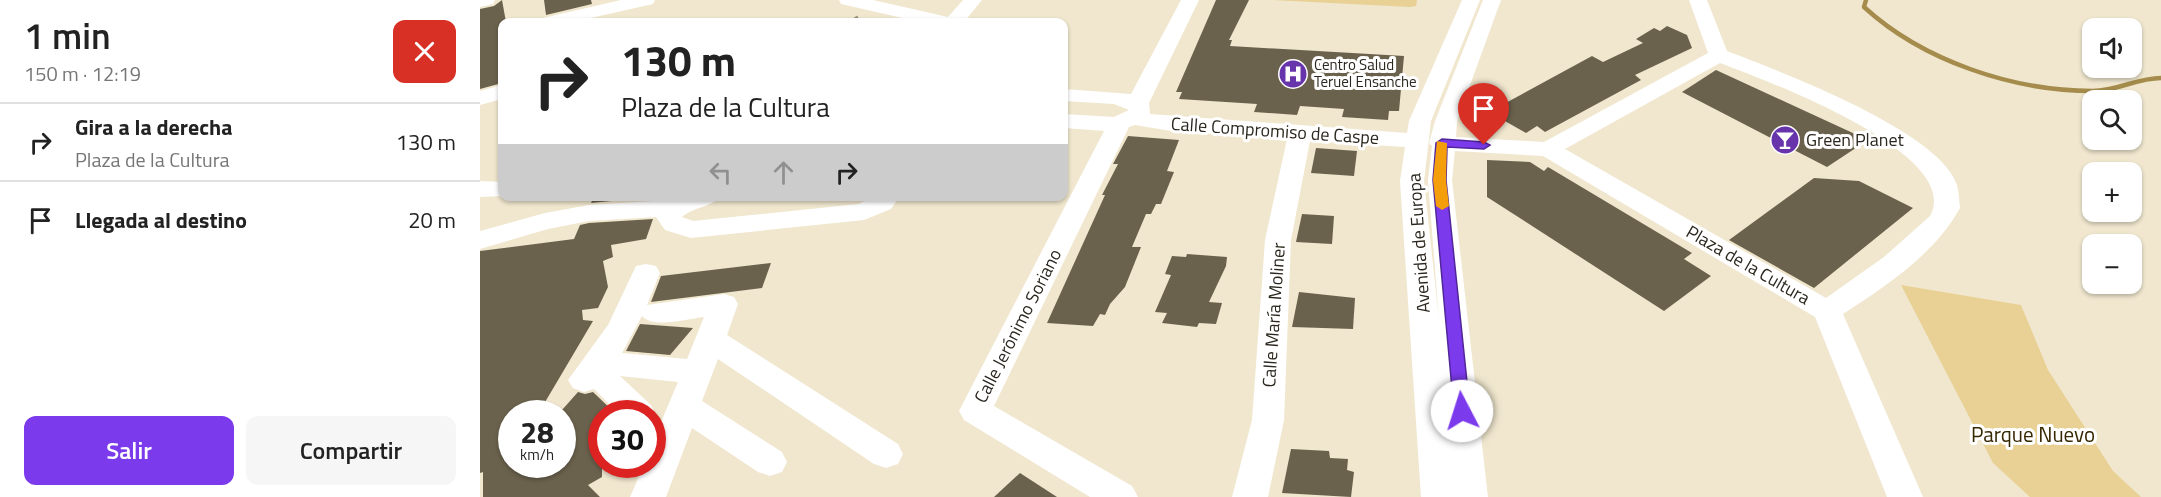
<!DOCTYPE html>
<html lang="es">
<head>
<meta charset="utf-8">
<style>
  :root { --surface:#fff; --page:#f6f6f6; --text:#222; --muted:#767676; --line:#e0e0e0; --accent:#7c3aed }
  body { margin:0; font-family:"Titillium Web",sans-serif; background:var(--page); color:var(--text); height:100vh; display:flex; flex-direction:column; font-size:22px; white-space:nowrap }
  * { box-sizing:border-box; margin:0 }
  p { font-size:20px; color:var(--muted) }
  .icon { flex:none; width:33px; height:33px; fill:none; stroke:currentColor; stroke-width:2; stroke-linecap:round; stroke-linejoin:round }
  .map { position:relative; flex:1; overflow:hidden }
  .side { display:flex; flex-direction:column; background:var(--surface); width:480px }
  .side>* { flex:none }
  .banner { position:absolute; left:18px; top:18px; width:570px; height:183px; border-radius:12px; box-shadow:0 2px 4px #0004; background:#fff; color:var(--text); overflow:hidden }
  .tools { position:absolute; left:1602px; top:18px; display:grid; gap:12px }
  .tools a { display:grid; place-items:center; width:60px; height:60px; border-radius:12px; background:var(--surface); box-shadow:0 2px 4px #0004; font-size:30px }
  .speed { position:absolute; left:18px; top:400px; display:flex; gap:12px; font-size:30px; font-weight:700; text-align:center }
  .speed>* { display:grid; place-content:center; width:78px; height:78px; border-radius:50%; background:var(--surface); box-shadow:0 2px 4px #0004; line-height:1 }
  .speed small { font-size:15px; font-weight:400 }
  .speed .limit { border:9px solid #d22; background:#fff; color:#111 }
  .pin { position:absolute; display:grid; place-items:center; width:51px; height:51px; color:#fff; margin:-62px -26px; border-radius:50% 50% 50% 0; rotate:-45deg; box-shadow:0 0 6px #0007 }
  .pin .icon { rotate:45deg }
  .me { position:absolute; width:66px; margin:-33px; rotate:355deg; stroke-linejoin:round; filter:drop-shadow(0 0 4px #0008) }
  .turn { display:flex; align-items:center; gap:21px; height:126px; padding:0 24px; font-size:27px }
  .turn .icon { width:78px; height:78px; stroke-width:2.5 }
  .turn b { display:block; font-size:42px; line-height:51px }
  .lanes { display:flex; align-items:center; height:57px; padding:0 24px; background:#0003; justify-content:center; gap:30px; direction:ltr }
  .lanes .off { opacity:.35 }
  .round { display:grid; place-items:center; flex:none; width:63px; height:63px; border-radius:12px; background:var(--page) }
  .head { display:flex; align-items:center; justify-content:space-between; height:102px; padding:0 24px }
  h1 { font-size:36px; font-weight:600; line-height:45px }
  .button { display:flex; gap:12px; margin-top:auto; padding:12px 24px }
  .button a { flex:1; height:69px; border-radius:12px; background:var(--accent); color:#fff; font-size:24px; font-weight:600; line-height:69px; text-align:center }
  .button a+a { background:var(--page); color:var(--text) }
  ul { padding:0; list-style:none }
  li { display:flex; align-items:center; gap:18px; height:78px; padding:0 24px; border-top:2px solid var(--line) }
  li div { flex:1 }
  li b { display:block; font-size:22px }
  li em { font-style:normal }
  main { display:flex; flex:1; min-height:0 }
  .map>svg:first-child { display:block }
  .green { fill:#e9d196 }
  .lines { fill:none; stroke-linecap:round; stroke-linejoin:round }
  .stream { stroke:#a58c4c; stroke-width:4.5 }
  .building { fill:#6b624d }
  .path { stroke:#968f7d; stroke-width:3; stroke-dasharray:4.5 2; stroke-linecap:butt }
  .minor { fill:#fff; fill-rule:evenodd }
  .route { fill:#7c3aed; stroke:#51269a; stroke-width:1.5 }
  .slow { fill:#f59e0b }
  .labels { text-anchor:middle; stroke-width:6; stroke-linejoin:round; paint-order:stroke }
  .far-poi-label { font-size:15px; fill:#2b271e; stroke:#fff; text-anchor:start }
  .street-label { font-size:18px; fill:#2b271e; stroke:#fff }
  .poi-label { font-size:18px; fill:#2b271e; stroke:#fff; text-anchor:start }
  .near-park-label { font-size:21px; fill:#362801; stroke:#fff }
</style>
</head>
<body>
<main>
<section class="side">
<div class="head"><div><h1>1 min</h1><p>150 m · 12:19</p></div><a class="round" style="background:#d93025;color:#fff"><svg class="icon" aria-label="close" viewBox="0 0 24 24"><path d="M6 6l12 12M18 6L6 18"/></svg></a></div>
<ul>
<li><svg class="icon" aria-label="right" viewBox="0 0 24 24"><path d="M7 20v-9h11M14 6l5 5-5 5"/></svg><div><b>Gira a la derecha</b><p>Plaza de la Cultura</p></div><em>130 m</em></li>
<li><svg class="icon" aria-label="arrive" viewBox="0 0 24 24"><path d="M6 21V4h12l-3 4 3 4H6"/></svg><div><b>Llegada al destino</b></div><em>20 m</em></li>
</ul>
<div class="button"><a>Salir</a><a>Compartir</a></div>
</section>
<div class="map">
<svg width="1681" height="497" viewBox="0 0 1681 497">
  <rect width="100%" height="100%" fill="#f0e7ce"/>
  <g class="green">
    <polygon points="792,0 937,0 936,6 930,7"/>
    <polygon points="1421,285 1541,305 1568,370 1633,471 1661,497 1550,497 1513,463"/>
  </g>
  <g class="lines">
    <path class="stream" d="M1386 0 1384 7C1443 61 1533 91 1613 91 1637 91 1657 78 1681 78"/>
  </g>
  <g class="building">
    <polygon points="22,0 26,22 22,22 22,83 0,89 0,9 14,6"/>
    <polygon points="64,0 111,0 112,4 66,15"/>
    <polygon points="736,0 769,0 749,40 752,40 750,46 924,56 919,111 909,111 908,120 862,117 864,109 820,106 817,115 774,112 777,104 699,99 702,92 696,92"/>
    <polygon points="1187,26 1207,35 1212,48 1155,75 1161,80 1065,132 1057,126 1046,133 1009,112 1112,56 1123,62 1163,43 1156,39 1174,28 1180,31"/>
    <polygon points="1236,70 1388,140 1347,167 1202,92"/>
    <polygon points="648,136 699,140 687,171 694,172 681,204 676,204 671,214 666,214 652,247 661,247 645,287 630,304 625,315 620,314 613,326 567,323 625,195 622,195 638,164 633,164"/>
    <polygon points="836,148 877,151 874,176 831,173"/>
    <polygon points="1007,160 1050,162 1064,171 1068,167 1212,253 1204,259 1231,276 1184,311 1007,197"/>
    <polygon points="1334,178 1379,181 1433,208 1334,288 1249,240"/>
    <polygon points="114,196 183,196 111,203"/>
    <polygon points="822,214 854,216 852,244 816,242"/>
    <polygon points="173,219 166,239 131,245 133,257 123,261 128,287 118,308 102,310 103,320 113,321 58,414 32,414 32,465 82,465 82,410 98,392 105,394 113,392 136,414 122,414 122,477 108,485 120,497 3,497 3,472 0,473 0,251 94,239 100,225 109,223"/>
    <polygon points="707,254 747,257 746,266 729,302 742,303 736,324 719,323 717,327 682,323 687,313 675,312 691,275 685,274 692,256 706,257"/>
    <polygon points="291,263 282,288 171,302 181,276"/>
    <polygon points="819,292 875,298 873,329 812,327"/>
    <polygon points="160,324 213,328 190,355 146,351"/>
    <polygon points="811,449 849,451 850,458 868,459 867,470 874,472 871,497 802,493"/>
    <polygon points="540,473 577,497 514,497"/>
  </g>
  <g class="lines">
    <g class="path">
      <polyline points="369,22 378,17"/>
      <polyline points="991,123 994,108"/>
    </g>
    <g class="minor">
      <polygon points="0,0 15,0 13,4 0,7"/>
      <polygon points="141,0 175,0 173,4 93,22 60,22 63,18"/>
      <polygon points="359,0 393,0 468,17 483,0 502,0 484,22 440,22 361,4"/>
      <path d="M701 0H719L669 103 670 114 927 133 929 121 982 0H1000L951 121 944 181 959 320 948 180 952 146 949 143 955 121 1003 0H1021L977 121 976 137 1064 142 1228 53 1209 0H1227L1247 51C1299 71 1460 131 1477 185 1479 192 1479 201 1480 208 1455 254 1406 286 1363 314L1443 497H1407L1335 317 1063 156 975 151 972 180 1008 497H941L920 181 925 147 830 141 811 240 804 420 788 497H752L772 420 785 240 807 139 691 131 655 125 649 127 514 406 652 486 658 497H610L484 420 479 411 624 131 584 128V114L634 117 649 110 634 104 584 101V89L651 94ZM1240 63C1282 79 1485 153 1450 216L1404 257 1346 298 1085 149Z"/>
      <polygon points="22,85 22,99 0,105 0,91"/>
      <polygon points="0,181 22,182 22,196 0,197"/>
      <path d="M198 196H240C233 207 213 207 202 217L213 221 379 204 394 196H420L411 209 384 220 211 238 185 230 176 217 109 221 68 229 0 249V231L65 213 109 205 191 200Z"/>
      <path d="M166 264 176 266 180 273 167 305 244 294 254 297 258 304 247 335 418 444 423 454 418 464 406 468 394 464 238 359 222 401 302 452 307 462 302 472 290 476 278 472 212 428 186 497H150L164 465H172V443L198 382 140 376 171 405 176 414 172 421V414H139L114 389 104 392 93 388 88 380 128 325 156 266ZM162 316C174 329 206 319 224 317L207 359 142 353Z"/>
    </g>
  </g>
  <polygon class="route" points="962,139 1004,142 1010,145 1004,149 967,147 966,180 990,411 982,418 974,411 953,180 956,143"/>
  <polygon class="slow" points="957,141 967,143 966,180 969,206 962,210 956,206 953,180"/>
  <defs>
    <g id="hospital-disc" transform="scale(1.5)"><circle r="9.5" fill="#6734ab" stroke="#fff"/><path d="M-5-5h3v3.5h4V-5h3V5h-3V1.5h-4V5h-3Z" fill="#fff"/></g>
    <g id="bar-disc" transform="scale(1.5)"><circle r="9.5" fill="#6734ab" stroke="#fff"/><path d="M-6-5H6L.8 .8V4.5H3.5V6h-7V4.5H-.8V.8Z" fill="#fff"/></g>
  </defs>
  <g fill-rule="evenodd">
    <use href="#hospital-disc" x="813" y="74"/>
    <use href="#bar-disc" x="1305" y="140"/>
  </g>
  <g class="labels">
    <g class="far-poi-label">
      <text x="834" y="70">Centro Salud<tspan x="834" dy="17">Teruel Ensanche</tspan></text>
    </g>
    <g class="street-label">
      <text transform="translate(795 131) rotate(4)" y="6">Calle Compromiso de Caspe</text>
      <text transform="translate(939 243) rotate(-94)" y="6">Avenida de Europa</text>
      <text transform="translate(1268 265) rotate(30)" y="6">Plaza de la Cultura</text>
      <text transform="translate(794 315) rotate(-86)" y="6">Calle María Moliner</text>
      <text transform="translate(538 326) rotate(-63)" y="6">Calle Jerónimo Soriano</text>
    </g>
    <g class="poi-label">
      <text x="1326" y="146">Green Planet</text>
    </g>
    <g class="near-park-label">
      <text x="1553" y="442">Parque Nuevo</text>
    </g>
  </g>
</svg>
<div class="tools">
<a><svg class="icon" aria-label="sound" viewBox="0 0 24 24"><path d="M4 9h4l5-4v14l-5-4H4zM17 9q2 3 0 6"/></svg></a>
<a><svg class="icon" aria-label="search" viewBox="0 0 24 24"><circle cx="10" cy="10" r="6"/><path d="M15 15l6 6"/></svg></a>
<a>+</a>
<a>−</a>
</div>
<div class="speed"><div>28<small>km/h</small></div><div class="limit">30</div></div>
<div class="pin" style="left:1004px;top:145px;background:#d93025"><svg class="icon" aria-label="arrive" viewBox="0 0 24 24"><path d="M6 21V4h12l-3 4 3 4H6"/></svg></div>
<svg class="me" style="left:982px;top:411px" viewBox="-20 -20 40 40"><circle r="19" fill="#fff"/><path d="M0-13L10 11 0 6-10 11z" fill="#7c3aed"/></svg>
<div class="banner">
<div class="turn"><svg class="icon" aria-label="right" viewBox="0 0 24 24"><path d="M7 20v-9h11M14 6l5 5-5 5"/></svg><div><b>130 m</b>Plaza de la Cultura</div></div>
<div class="lanes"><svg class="icon off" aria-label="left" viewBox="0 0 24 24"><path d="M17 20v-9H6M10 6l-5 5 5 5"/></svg><svg class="icon off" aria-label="ahead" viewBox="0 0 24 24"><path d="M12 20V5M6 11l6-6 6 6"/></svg><svg class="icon" aria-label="right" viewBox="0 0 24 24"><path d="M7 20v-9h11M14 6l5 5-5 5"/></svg></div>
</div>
</div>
</main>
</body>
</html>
